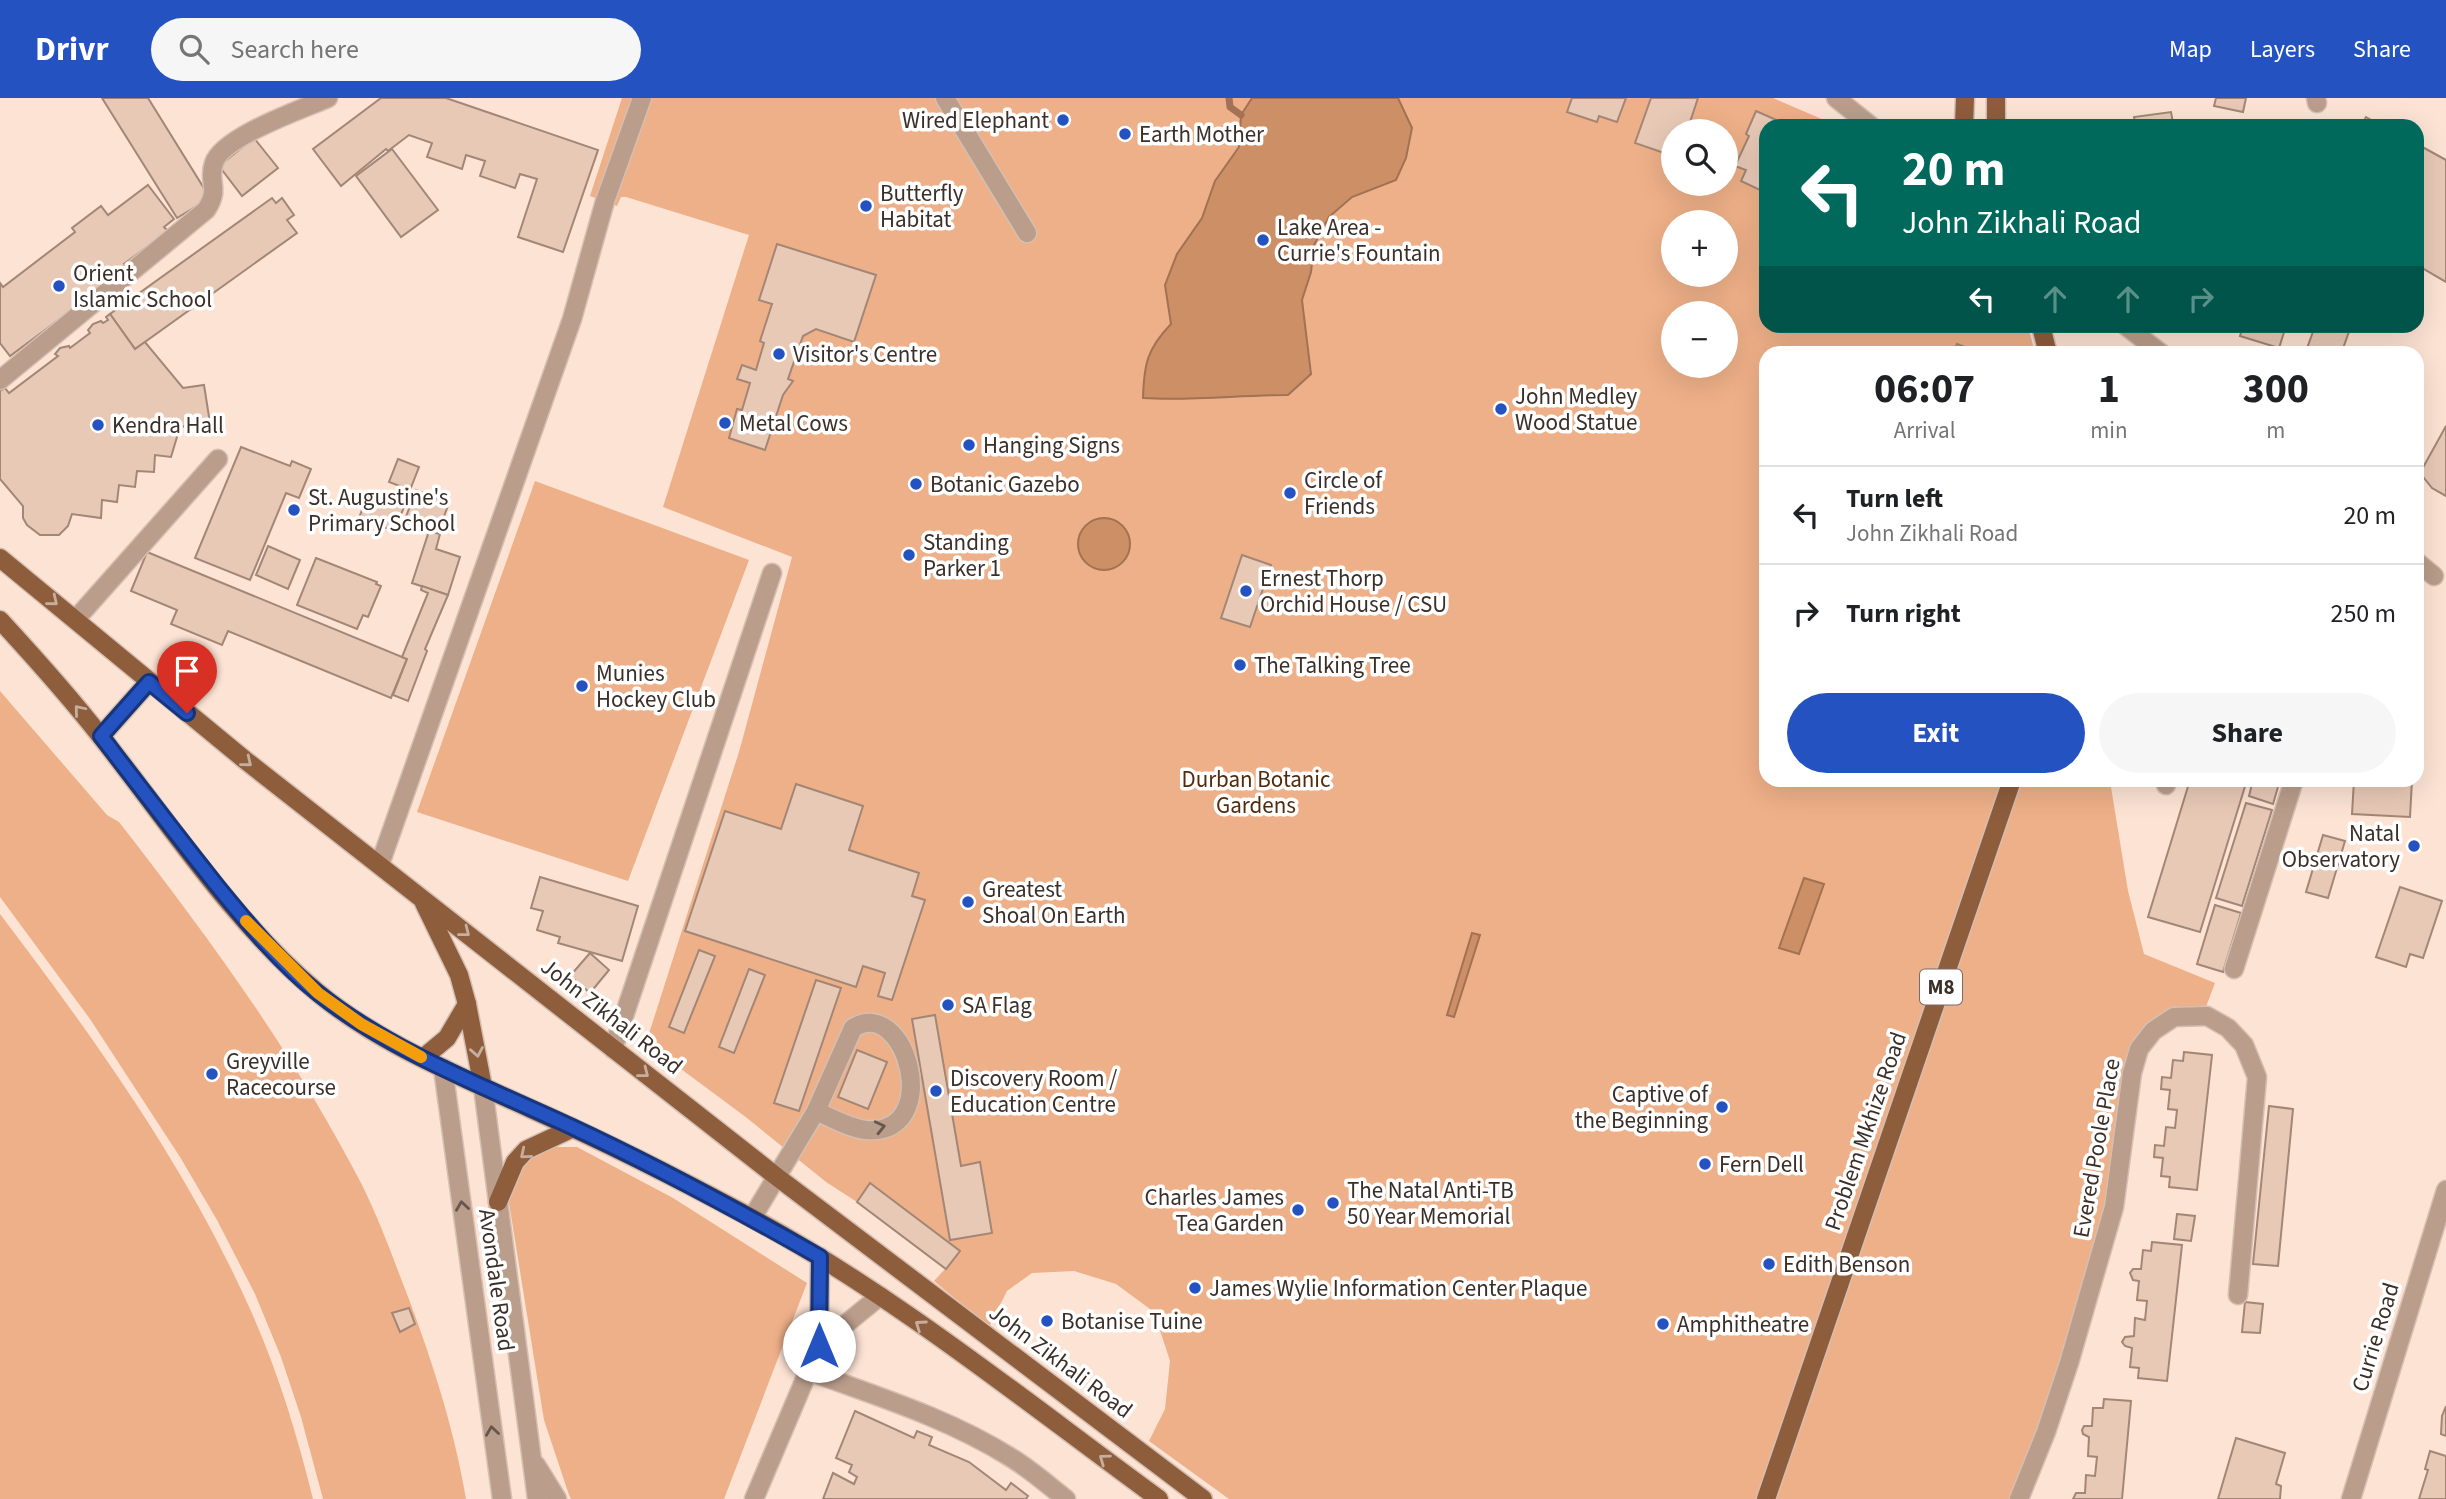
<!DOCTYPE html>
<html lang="en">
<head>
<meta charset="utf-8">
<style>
  :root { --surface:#fff; --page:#f6f6f6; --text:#202124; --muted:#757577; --line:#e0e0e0; --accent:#2452c0 }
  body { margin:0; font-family:"Source Sans 3",sans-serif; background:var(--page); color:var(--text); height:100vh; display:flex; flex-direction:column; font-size:26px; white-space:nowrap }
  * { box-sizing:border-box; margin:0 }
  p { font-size:23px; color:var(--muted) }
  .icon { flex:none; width:38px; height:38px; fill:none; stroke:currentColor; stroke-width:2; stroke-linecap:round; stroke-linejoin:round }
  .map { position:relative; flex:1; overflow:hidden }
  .drawer { position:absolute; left:1759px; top:248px; width:665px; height:441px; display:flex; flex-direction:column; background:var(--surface); border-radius:21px; box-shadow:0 7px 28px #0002 }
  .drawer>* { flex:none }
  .top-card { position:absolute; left:1759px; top:21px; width:665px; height:214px; border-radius:21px; box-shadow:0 7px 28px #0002; background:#00695c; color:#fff; overflow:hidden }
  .buttons { position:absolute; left:1661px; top:21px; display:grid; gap:14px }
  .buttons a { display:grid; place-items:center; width:77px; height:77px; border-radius:50%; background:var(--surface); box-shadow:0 7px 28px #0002; font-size:35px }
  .pin { position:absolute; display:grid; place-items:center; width:60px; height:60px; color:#fff; margin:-72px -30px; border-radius:50% 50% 50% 0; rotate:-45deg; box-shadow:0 0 7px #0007 }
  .pin .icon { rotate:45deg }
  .me { position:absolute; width:77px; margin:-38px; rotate:0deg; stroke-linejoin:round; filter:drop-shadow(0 0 5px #0008) }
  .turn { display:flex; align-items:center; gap:24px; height:147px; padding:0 28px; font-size:32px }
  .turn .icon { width:91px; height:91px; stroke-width:2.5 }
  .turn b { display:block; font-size:49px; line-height:60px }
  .lanes { display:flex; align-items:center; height:66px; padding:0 28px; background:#0003; justify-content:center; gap:35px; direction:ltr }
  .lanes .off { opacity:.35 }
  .eta { display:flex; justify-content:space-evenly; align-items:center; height:119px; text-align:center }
  .eta b { font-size:42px; font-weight:700; line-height:49px }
  .primary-button { display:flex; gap:14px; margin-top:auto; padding:14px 28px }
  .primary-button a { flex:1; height:80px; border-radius:42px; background:var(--accent); color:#fff; font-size:28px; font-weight:700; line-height:80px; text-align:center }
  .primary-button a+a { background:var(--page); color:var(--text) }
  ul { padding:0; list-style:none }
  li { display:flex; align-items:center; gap:21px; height:98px; padding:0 28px; border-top:2px solid var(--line) }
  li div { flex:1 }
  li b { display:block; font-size:26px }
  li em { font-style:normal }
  header { display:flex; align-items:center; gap:42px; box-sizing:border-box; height:98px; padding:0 35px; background:var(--accent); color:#fff }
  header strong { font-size:33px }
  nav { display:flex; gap:38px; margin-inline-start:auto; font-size:24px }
  .search { width:490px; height:63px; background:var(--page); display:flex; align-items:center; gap:18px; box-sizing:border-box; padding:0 24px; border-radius:38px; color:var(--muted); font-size:26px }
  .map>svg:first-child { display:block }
  .green { fill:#eeb088; fill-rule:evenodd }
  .water { fill:#cd8f66; stroke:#a17253; stroke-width:2 }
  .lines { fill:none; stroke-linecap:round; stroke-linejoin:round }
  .stream { stroke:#a17253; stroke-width:7 }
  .building { fill:#e8c9b6; stroke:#a38675; stroke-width:2 }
  .minor-casing { stroke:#d5bfb2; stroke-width:21 }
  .major-casing { stroke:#d5bfb2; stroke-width:21 }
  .minor { stroke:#ba9d8b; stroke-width:18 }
  .major { stroke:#8e5d3c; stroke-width:18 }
  .oneway { stroke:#c6ae9e }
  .oneway2 { stroke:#67564b }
  .route-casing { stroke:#17357d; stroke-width:18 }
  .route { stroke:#2452c0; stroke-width:12 }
  .slow { stroke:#f59e0b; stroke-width:12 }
  .poi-dot { fill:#2452c0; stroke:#fff; stroke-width:2.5 }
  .labels { text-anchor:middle; stroke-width:7; stroke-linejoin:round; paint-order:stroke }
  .shield { fill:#fff; stroke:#766d68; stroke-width:2 }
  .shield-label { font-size:21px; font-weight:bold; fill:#3b2f28 }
  .poi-label { font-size:23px; fill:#3b2f28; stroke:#fff; text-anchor:start }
  .park-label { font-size:23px; fill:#532a0a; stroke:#fff }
  .street-label { font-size:23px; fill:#3b2f28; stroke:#fff }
</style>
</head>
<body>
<header>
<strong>Drivr</strong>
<div class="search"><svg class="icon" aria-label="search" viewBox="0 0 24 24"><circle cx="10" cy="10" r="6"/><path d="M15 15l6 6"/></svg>Search here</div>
<nav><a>Map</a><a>Layers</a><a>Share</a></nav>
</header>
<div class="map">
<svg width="2446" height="1401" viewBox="0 0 2446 1401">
  <rect width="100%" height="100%" fill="#fce3d4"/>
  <g class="green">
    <path d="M622 0H1773L1824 22 1833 28H1766V228H2028L2035 255 1766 256V682L2110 683 2128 793 2144 856 2215 885 2204 914 2154 927 2122 1030 2093 1175 2015 1401H1229L1149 1343 1165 1311 1170 1263 1154 1214 1116 1186 1074 1173 1032 1175 1007 1193 989 1229 934 1183 945 1171 857 1104 826 1084 747 1020 646 945 739 654 792 459 663 409 749 137 626 99H621L617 108 590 98ZM1673 33H1726V86H1673ZM1673 124H1726V177H1673ZM1673 215H1726V268H1673Z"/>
    <polygon points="535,383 749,462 628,783 417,714"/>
    <path d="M0 593 107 717 119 724C208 838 294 956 361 1085 376 1115 388 1146 400 1178 428 1250 453 1324 466 1401H323L301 1319 281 1259 255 1196 217 1122 180 1059 90 921 0 799Z"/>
    <path d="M0 816C91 936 182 1062 245 1200 275 1264 296 1332 313 1401H0Z"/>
    <polygon points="553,1049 577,1049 673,1100 807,1185 724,1401 571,1401 569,1397 544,1322 509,1105 517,1078 532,1058"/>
  </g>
  <g class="water">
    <path d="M1252 0H1398L1412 30 1406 60 1396 82 1352 99 1329 119 1314 147 1311 174 1302 202 1311 276 1288 297C1239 297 1192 303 1143 300 1144 266 1147 251 1171 226L1165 187 1177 156 1202 120 1215 83 1239 49 1241 17Z"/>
    <circle cx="1104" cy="446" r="26"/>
    <polygon points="1804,780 1824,786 1799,856 1779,850"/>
    <polygon points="1472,835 1480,837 1454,919 1447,917"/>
  </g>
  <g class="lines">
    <polyline class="stream" points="1229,0 1230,9 1241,17"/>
  </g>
  <g class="building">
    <polygon points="102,0 148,0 210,100 177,120"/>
    <polygon points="381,0 446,0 598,52 563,154 518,139 537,81 520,76 515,90 480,78 485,63 466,57 462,71 427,59 432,45 409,37 388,53 386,51 341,88 313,51"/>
    <polygon points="1572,0 1626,0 1617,24 1599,18 1597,24 1567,14"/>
    <polygon points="1651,0 1698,0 1687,33 1673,33 1673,58 1635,45"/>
    <polygon points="2216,0 2246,0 2243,14 2214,8"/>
    <polygon points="1756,13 1790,28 1766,28 1766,84 1762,93 1741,83 1746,72 1735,68 1749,38 1746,36"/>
    <polygon points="2171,14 2173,25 2178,25 2179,28 2136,28 2134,19"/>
    <polygon points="2366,19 2382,28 2361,28"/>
    <polygon points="254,40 278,70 242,98 219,68"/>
    <polygon points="2417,46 2446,62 2446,184 2417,167"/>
    <polygon points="392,51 438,112 401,139 356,78"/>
    <polygon points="148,87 174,121 164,129 168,133 124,166 127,171 10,258 0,245 0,185 3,189 75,134 72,130 101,108 108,117"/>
    <polygon points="272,100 276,105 282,100 294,117 287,122 297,135 135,251 110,216"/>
    <polygon points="777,146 876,177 854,244 816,231 803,238 788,281 793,283 783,297 765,352 729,340 737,311 742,312 750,285 737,281 742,267 756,272 764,245 760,243 772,206 759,202"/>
    <polygon points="110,216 135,251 145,244 183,290 204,287 210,325 180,329 171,359 155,357 154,374 137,373 135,389 119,387 117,404 102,402 101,420 72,416 68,428 59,437 40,437 27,427 23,420 23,408 0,381 0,293 5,290 9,295 58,258 55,256 60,250 69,248 70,250 90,235 88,232 93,226 101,223 103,225 108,222 106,219"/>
    <polygon points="2243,228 2286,228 2279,250 2240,238"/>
    <polygon points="2315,228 2351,228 2341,256 2305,256"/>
    <polygon points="1957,246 1983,256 1953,256"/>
    <polygon points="2446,328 2446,398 2432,390 2420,375"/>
    <polygon points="241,349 290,368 292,363 311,371 299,400 286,395 250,482 195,460"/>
    <polygon points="398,361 419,369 410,392 389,384"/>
    <polygon points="416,392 449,405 437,437 404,424"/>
    <polygon points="369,393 405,407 394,433 359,420"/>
    <polygon points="429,433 440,436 436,451 460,459 448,497 412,485"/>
    <polygon points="268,448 300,462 288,491 256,477"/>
    <polygon points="147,454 407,561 391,600 228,533 222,547 171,526 177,512 131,493"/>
    <polygon points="1242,457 1271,467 1250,529 1221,520"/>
    <polygon points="316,460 377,484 376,486 381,488 368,519 363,517 357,531 297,507"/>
    <polygon points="422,488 448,497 425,551 427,553 408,603 393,597 407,561 402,559 428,495 421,492"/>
    <polygon points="2417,502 2421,502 2417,589"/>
    <polygon points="2190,682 2247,682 2200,834 2148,819"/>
    <polygon points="2253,682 2280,682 2273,706 2249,698"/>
    <polygon points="2354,682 2412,682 2410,719 2352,716"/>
    <polygon points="796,686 863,708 849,752 919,775 912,798 925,802 892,902 878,898 885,875 863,868 856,889 685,833 725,713 781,731"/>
    <polygon points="2246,705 2272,712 2242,808 2216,800"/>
    <polygon points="2323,737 2345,743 2328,800 2306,794"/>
    <polygon points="540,779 638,808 622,863 558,845 560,839 537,832 543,813 531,810"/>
    <polygon points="2400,789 2442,803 2423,860 2410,856 2406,869 2376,859"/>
    <polygon points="2215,807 2241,815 2223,874 2197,866"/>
    <polygon points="699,852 715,858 684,935 669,929"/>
    <polygon points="590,855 609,872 590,895 570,878"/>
    <polygon points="749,871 765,877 734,955 719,949"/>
    <polygon points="816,882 841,890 799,1013 774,1005"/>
    <polygon points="935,917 961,1068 980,1064 992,1135 950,1142 912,921"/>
    <polygon points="857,952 887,964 868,1011 838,999"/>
    <polygon points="2184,954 2212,957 2197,1092 2169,1089 2170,1079 2161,1078 2163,1060 2154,1059 2155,1047 2164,1048 2166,1029 2175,1030 2177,1012 2168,1011 2170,992 2161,991 2162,979 2171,980 2173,962 2183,963"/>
    <polygon points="2269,1008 2293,1011 2278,1168 2253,1166"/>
    <polygon points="870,1085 960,1153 946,1171 857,1104"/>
    <polygon points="2177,1116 2195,1118 2191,1143 2174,1141"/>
    <polygon points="2152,1144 2182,1147 2167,1283 2138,1280 2139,1270 2130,1269 2132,1250 2125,1248 2122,1244 2125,1239 2134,1238 2135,1220 2145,1222 2147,1203 2137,1202 2139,1183 2133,1182 2130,1175 2133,1171 2141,1171 2143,1152 2151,1153"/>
    <polygon points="2245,1204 2263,1206 2260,1235 2242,1234"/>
    <polygon points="409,1210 415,1226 400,1234 392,1215"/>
    <polygon points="2104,1301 2131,1303 2122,1401 2073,1401 2076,1395 2085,1395 2086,1377 2095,1378 2097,1359 2088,1358 2089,1339 2083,1336 2082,1332 2084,1328 2092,1328 2093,1310 2103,1310"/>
    <polygon points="2446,1308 2446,1338 2441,1336 2442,1318"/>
    <polygon points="855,1313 914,1340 917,1333 932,1339 929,1347 969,1364 1006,1392 1011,1385 1028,1398 1026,1401 823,1401 833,1375 854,1386 857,1379 849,1374 852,1367 836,1360"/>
    <polygon points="2236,1340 2285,1355 2276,1386 2281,1388 2280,1401 2218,1401"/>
    <polygon points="2430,1353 2446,1358 2446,1401 2419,1401 2428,1372 2425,1371"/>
  </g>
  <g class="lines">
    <g class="minor-casing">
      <g id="minor">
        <polyline points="945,0 1027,135"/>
        <polyline points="1836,0 1871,28"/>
        <polyline points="2316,0 2317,5"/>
        <polyline points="2126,228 2162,256"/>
        <path d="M0 282 206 112C221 90 207 84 214 65 222 39 302 11 328 0"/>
        <polyline points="2417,464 2434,478"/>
        <polyline points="76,521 218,361"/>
        <polyline points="2166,687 2168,682"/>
        <polyline points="380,766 572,221 605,103 642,0"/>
        <polyline points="2234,871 2294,682"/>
        <polyline points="613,951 772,475"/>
        <polyline points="443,970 502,1401"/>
        <polyline points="483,989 537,1401"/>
        <path d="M752 1120 816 1013 853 930C906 896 945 1038 866 1032 849 1030 832 1020 816 1013"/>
        <polyline points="819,1248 880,1198"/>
        <path d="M808 1273C876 1298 948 1320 1010 1359 1030 1371 1048 1387 1066 1401"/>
        <polyline points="536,1367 557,1401"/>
        <polyline points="754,1401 819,1248 820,1159"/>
        <polyline points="2019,1401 2046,1334 2069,1265 2114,1109 2132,975 2139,951 2153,933 2174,919 2207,918 2228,930 2244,947 2257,979 2238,1197"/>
        <polyline points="2351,1401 2446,1092"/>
      </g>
    </g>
    <g class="major-casing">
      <g id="major">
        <polyline points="1964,28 1965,0"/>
        <polyline points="1996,28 1996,0"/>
        <polyline points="2041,228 2048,256"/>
        <polyline points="0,460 245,662 777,1079 1203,1401"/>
        <path d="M0 522C35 560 70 599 102 640 170 726 232 823 317 894 379 946 458 977 531 1011 605 1044 679 1081 750 1119 896 1198 1026 1304 1159 1401"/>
        <polyline points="101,638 149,584"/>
        <polyline points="424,805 459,877 467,906 483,989"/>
        <polyline points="423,960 447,940 467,906"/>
        <polyline points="498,1104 515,1064 526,1052 573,1030"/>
        <polyline points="1766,1401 2012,682"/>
      </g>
    </g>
    <use href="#minor" class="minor"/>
    <use href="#major" class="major"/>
  </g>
  <defs><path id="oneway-chevron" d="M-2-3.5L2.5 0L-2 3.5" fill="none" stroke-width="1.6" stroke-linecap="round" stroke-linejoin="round" transform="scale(1.75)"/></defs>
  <g class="oneway">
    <use href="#oneway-chevron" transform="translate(53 503) rotate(39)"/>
    <use href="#oneway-chevron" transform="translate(79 612) rotate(-130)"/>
    <use href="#oneway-chevron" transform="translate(247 664) rotate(39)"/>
    <use href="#oneway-chevron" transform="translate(465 834) rotate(38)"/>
    <use href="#oneway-chevron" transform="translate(477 954) rotate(80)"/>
    <use href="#oneway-chevron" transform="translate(644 975) rotate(38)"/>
    <use href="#oneway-chevron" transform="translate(525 1056) rotate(140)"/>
    <use href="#oneway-chevron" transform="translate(920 1227) rotate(-145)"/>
    <use href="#oneway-chevron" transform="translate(1104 1361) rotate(-144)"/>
  </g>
  <g class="oneway2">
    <use href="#oneway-chevron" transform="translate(880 1029) rotate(-13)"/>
    <use href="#oneway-chevron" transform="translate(462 1108) rotate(-98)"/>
    <use href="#oneway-chevron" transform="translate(492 1333) rotate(-98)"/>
  </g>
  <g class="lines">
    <g class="route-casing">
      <path id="route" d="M187 615 149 584 101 638C140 689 178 739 218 789 249 827 281 866 319 896 394 955 486 989 572 1029 656 1068 739 1113 820 1159L819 1248"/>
    </g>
    <use href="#route" class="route"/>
    <polyline class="slow" points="246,823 318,895 361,926 421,959"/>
  </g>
  <g class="poi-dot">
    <circle cx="1063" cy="22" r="7"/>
    <circle cx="1125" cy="36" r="7"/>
    <circle cx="866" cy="108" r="7"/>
    <circle cx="1263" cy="142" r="7"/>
    <circle cx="59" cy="188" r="7"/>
    <circle cx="779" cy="256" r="7"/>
    <circle cx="1501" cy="311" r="7"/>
    <circle cx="725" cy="325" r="7"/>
    <circle cx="98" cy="327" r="7"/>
    <circle cx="969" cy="347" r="7"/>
    <circle cx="916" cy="386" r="7"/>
    <circle cx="1290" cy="395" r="7"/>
    <circle cx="294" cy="412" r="7"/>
    <circle cx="909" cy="457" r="7"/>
    <circle cx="1246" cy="493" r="7"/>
    <circle cx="1240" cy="567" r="7"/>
    <circle cx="582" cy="588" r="7"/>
    <circle cx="2414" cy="748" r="7"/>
    <circle cx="968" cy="804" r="7"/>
    <circle cx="948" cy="907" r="7"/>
    <circle cx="212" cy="976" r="7"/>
    <circle cx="936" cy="993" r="7"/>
    <circle cx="1722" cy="1009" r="7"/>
    <circle cx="1705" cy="1066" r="7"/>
    <circle cx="1333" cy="1105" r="7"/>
    <circle cx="1298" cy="1112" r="7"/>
    <circle cx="1769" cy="1166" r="7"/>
    <circle cx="1195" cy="1190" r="7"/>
    <circle cx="1047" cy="1223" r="7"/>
    <circle cx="1663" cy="1226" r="7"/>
  </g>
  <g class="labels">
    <rect class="shield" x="1920" y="871.5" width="42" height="35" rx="5"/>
    <g class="shield-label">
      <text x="1941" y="896">M8</text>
    </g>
    <g class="poi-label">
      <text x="1049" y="30" text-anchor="end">Wired Elephant</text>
      <text x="1139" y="44">Earth Mother</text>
      <text x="880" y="103">Butterfly<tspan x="880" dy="26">Habitat</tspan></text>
      <text x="1277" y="137">Lake Area -<tspan x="1277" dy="26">Currie's Fountain</tspan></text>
      <text x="73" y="183">Orient<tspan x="73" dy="26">Islamic School</tspan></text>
      <text x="793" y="264">Visitor's Centre</text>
      <text x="1515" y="306">John Medley<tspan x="1515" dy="26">Wood Statue</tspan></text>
      <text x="739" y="333">Metal Cows</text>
      <text x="112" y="335">Kendra Hall</text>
      <text x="983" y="355">Hanging Signs</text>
      <text x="1304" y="390">Circle of<tspan x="1304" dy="26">Friends</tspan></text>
      <text x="930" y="394">Botanic Gazebo</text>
      <text x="308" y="407">St. Augustine's<tspan x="308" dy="26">Primary School</tspan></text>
      <text x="923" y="452">Standing<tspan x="923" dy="26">Parker 1</tspan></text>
      <text x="1260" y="488">Ernest Thorp<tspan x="1260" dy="26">Orchid House / CSU</tspan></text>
      <text x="1254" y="575">The Talking Tree</text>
      <text x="596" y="583">Munies<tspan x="596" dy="26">Hockey Club</tspan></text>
      <text x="2400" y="743" text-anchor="end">Natal<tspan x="2400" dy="26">Observatory</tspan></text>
      <text x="982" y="799">Greatest<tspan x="982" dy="26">Shoal On Earth</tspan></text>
      <text x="962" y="915">SA Flag</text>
      <text x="226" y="971">Greyville<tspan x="226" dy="26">Racecourse</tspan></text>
      <text x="950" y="988">Discovery Room /<tspan x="950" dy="26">Education Centre</tspan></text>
      <text x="1708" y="1004" text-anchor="end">Captive of<tspan x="1708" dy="26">the Beginning</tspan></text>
      <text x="1719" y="1074">Fern Dell</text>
      <text x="1347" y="1100">The Natal Anti-TB<tspan x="1347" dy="26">50 Year Memorial</tspan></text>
      <text x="1284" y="1107" text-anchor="end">Charles James<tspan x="1284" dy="26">Tea Garden</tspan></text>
      <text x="1783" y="1174">Edith Benson</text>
      <text x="1209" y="1198">James Wylie Information Center Plaque</text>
      <text x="1061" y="1231">Botanise Tuine</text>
      <text x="1677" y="1234">Amphitheatre</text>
    </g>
    <g class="park-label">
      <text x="1256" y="689">Durban Botanic<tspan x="1256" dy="26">Gardens</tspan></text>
    </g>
    <g class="street-label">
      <text transform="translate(612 918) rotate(38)" y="8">John Zikhali Road</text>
      <text transform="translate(1865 1033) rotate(-71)" y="8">Problem Mkhize Road</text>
      <text transform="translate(2096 1050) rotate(-80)" y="8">Evered Poole Place</text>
      <text transform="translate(497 1182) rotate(82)" y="8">Avondale Road</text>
      <text transform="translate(2375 1239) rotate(-73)" y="8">Currie Road</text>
      <text transform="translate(1061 1263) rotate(37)" y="8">John Zikhali Road</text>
    </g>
  </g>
</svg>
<div class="buttons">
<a><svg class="icon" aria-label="search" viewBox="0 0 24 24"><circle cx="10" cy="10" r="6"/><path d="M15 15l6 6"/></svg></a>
<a>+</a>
<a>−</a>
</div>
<div class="pin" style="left:187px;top:615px;background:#d93025"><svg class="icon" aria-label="arrive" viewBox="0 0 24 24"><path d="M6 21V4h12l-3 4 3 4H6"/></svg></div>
<svg class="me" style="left:819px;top:1248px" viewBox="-20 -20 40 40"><circle r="19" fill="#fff"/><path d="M0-13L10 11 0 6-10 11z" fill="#2452c0"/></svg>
<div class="top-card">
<div class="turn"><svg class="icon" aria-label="left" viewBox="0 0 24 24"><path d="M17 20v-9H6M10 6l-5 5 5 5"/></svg><div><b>20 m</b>John Zikhali Road</div></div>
<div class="lanes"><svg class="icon" aria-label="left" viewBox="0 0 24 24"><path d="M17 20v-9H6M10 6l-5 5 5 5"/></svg><svg class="icon off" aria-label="ahead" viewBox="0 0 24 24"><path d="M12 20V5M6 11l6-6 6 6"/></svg><svg class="icon off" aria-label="ahead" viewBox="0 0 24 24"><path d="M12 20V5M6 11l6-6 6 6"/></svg><svg class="icon off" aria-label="right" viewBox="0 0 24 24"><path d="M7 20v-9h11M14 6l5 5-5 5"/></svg></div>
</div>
<section class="drawer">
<div class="eta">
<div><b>06:07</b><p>Arrival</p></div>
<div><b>1</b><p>min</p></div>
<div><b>300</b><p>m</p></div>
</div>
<ul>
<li><svg class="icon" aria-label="left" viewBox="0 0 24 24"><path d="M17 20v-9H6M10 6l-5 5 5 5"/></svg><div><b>Turn left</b><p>John Zikhali Road</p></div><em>20 m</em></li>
<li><svg class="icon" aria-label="right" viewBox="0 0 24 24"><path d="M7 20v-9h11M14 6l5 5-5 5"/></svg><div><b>Turn right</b></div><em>250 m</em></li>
</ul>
<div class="primary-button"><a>Exit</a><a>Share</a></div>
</section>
</div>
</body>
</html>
